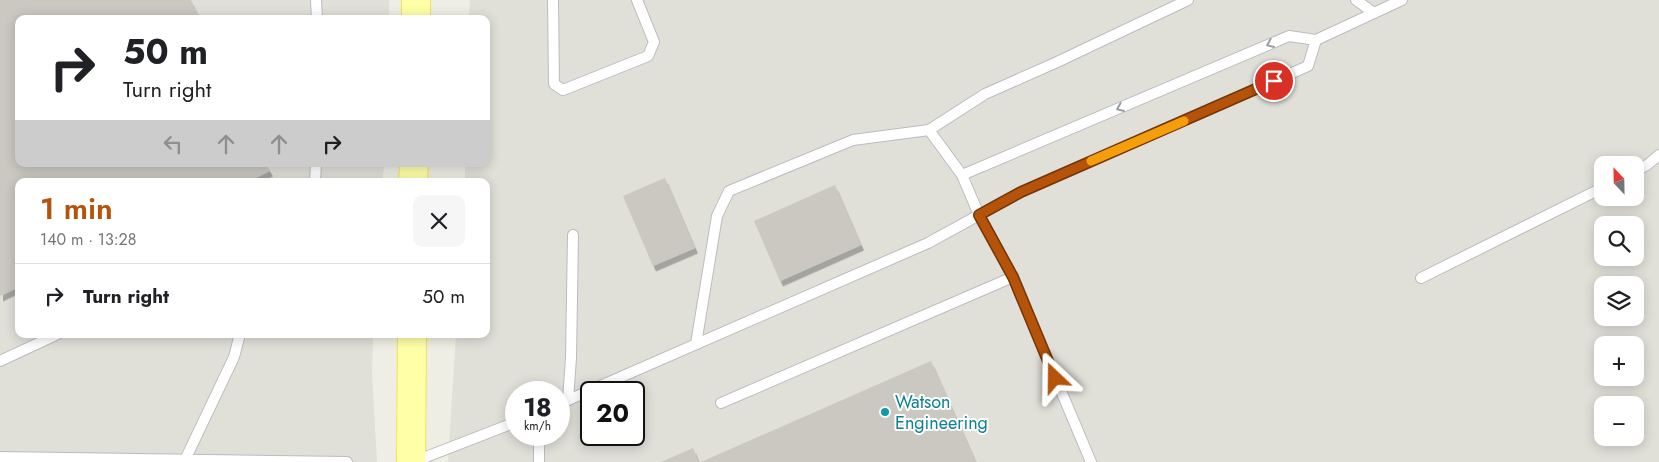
<!DOCTYPE html>
<html lang="en">
<head>
<meta charset="utf-8">
<style>
  :root { --surface:#fff; --page:#f6f6f6; --text:#202124; --muted:#757577; --line:#e0e0e0; --accent:#b45309 }
  body { margin:0; font-family:Jost,sans-serif; background:var(--page); color:var(--text); height:100vh; display:flex; flex-direction:column; font-size:19px; white-space:nowrap }
  * { box-sizing:border-box; margin:0 }
  p { font-size:16px; color:var(--muted) }
  .icon { flex:none; width:28px; height:28px; fill:none; stroke:currentColor; stroke-width:2; stroke-linecap:round; stroke-linejoin:round }
  .map { position:relative; flex:1; overflow:hidden }
  .sheet { position:absolute; left:15px; top:178px; width:475px; height:160px; display:flex; flex-direction:column; background:var(--surface); border-radius:10px; box-shadow:0 2px 12px #0003 }
  .sheet>* { flex:none }
  .guide { position:absolute; left:15px; top:15px; width:475px; height:152px; border-radius:10px; box-shadow:0 2px 12px #0003; background:#fff; color:var(--text); overflow:hidden }
  .needle { width:32px; rotate:338deg }
  .fabs { position:absolute; left:1594px; top:156px; display:grid; gap:10px }
  .fabs a { display:grid; place-items:center; width:50px; height:50px; border-radius:10px; background:var(--surface); box-shadow:0 2px 12px #0003; font-size:25px }
  .speed { position:absolute; left:505px; top:381px; display:flex; gap:10px; font-size:25px; font-weight:700; text-align:center }
  .speed>* { display:grid; place-content:center; width:65px; height:65px; border-radius:50%; background:var(--surface); box-shadow:0 2px 12px #0003; line-height:1 }
  .speed small { font-size:12px; font-weight:400 }
  .speed .limit { border:2px solid #111; border-radius:8px; background:#fff; color:#111 }
  .pin { position:absolute; display:grid; place-items:center; width:42px; height:42px; color:#fff; margin:-21px; border:2px solid #fff; border-radius:50%; box-shadow:0 1px 5px #0007 }
  .me { position:absolute; width:55px; margin:-28px; rotate:337deg; stroke-linejoin:round; filter:drop-shadow(0 0 4px #0008) }
  .turn { display:flex; align-items:center; gap:18px; height:105px; padding:0 25px; font-size:22px }
  .turn .icon { width:65px; height:65px; stroke-width:2.5 }
  .turn b { display:block; font-size:35px; line-height:42px }
  .lanes { display:flex; align-items:center; height:48px; padding:0 25px; background:#0003; justify-content:center; gap:25px; direction:ltr }
  .lanes .off { opacity:.35 }
  .round { display:grid; place-items:center; flex:none; width:52px; height:52px; border-radius:10px; background:var(--page) }
  .overview { display:flex; align-items:center; justify-content:space-between; height:85px; padding:0 25px }
  h1 { font-size:30px; font-weight:600; line-height:38px; color:var(--accent) }
  ul { padding:0; list-style:none }
  li { display:flex; align-items:center; gap:15px; height:65px; padding:0 25px; border-top:1px solid var(--line) }
  li div { flex:1 }
  li b { display:block; font-size:19px }
  li em { font-style:normal }
  .map>svg:first-child { display:block }
  .industrial { fill:#e0dfd8; fill-rule:evenodd }
  .building { fill:#cac8c1; filter:url(#shadow) }
  .lines { fill:none; stroke-linecap:round; stroke-linejoin:round }
  .service-casing { stroke:#bbbcc3; stroke-width:12 }
  .primary-casing { stroke:#f4e257; stroke-width:30 }
  .service { stroke:#fff; stroke-width:10 }
  .primary { stroke:#ffffa8; stroke-width:28 }
  .oneway { stroke:#9d9ea3 }
  .route-casing { stroke:#753606; stroke-width:12 }
  .route { stroke:#b45309; stroke-width:9 }
  .slow { stroke:#f59e0b; stroke-width:9 }
  .culture-dot { fill:#0f9aa8; stroke:#fff; stroke-width:2 }
  .labels { text-anchor:middle; stroke-width:4; stroke-linejoin:round; paint-order:stroke }
  .culture-label { font-size:18px; fill:#0d838f; stroke:#fff; text-anchor:start }
</style>
</head>
<body>
<div class="map">
<svg width="1659" height="462" viewBox="0 0 1659 462">
  <defs>
    <filter id="shadow"><feDropShadow dx="3" dy="5.5" stdDeviation="0" flood-color="#0004"/></filter>
  </defs>
  <rect width="100%" height="100%" fill="#efeee4"/>
  <g class="industrial">
    <polygon points="0,0 389,0 389,19 19,19 19,164 385,164 382,181 19,181 19,334 373,334 372,374 377,462 0,462"/>
    <path d="M470 0H1659V462H448L456 334H486V181H465V164H486V19H469ZM1602 165H1635V198H1602ZM1602 225H1635V258H1602ZM1602 285H1635V318H1602ZM1602 345H1635V378H1602ZM516 392H559V435H516ZM591 392H634V435H591ZM1602 405H1635V438H1602Z"/>
  </g>
  <g class="building">
    <polygon points="0,0 191,0 200,19 19,19 19,164 266,164 270,171 249,181 19,181 19,287 0,296"/>
    <polygon points="665,178 695,248 653,266 623,196"/>
    <polygon points="835,185 861,245 780,281 754,221"/>
    <polygon points="931,361 976,462 701,462"/>
    <polygon points="693,448 699,462 661,462"/>
  </g>
  <g class="lines">
    <g class="service-casing">
      <g id="service">
        <polyline points="316,0 317,19"/>
        <polyline points="553,0 554,84 563,90 648,56 654,42 637,0"/>
        <polyline points="1356,0 1374,13"/>
        <polyline points="929,130 985,94 1055,63 1188,0"/>
        <polyline points="1635,171 1647,165 1659,155"/>
        <polyline points="962,175 1289,36 1316,40 1402,0"/>
        <polyline points="315,181 316,164"/>
        <polyline points="1013,277 1091,462"/>
        <polyline points="1421,278 1602,188"/>
        <polyline points="696,344 717,216 729,191 853,140 929,130 962,175 979,215 1013,277 721,403"/>
        <polyline points="0,361 58,334"/>
        <polyline points="568,400 571,358 573,235"/>
        <polyline points="559,404 928,243 1021,192 1308,66 1316,40"/>
        <polyline points="539,435 539,462"/>
        <polyline points="0,457 347,462"/>
        <polyline points="185,460 234,357 240,334"/>
        <polyline points="413,462 516,422"/>
      </g>
    </g>
    <g class="primary-casing">
      <g id="primary">
        <polyline points="416,0 416,19"/>
        <polyline points="413,181 414,164"/>
        <polyline points="411,462 412,334"/>
      </g>
    </g>
    <use href="#service" class="service"/>
    <use href="#primary" class="primary"/>
  </g>
  <defs><path id="oneway-chevron" d="M-2-3.5L2.5 0L-2 3.5" fill="none" stroke-width="1.6" stroke-linecap="round" stroke-linejoin="round" transform="scale(1.25)"/></defs>
  <g class="oneway">
    <use href="#oneway-chevron" transform="translate(1270 44) rotate(157)"/>
    <use href="#oneway-chevron" transform="translate(1120 108) rotate(157)"/>
  </g>
  <g class="lines">
    <g class="route-casing">
      <polyline id="route" points="1055,378 1013,277 979,215 1021,192 1274,81"/>
    </g>
    <use href="#route" class="route"/>
    <polyline class="slow" points="1091,161 1184,121"/>
  </g>
  <circle class="culture-dot" cx="885" cy="412" r="5"/>
  <g class="labels">
    <g class="culture-label">
      <text x="895" y="408">Watson<tspan x="895" dy="21">Engineering</tspan></text>
    </g>
  </g>
</svg>
<div class="fabs">
<a><svg class="needle" viewBox="-14 -14 28 28"><path d="M0-13l5 13h-10z" fill="#e53935"/><path d="M0 13l5-13h-10z" fill="#757577"/></svg></a>
<a><svg class="icon" aria-label="search" viewBox="0 0 24 24"><circle cx="10" cy="10" r="6"/><path d="M15 15l6 6"/></svg></a>
<a><svg class="icon" aria-label="layers" viewBox="0 0 24 24"><path d="M12 4l9 5-9 5-9-5zM3 14l9 5 9-5"/></svg></a>
<a>+</a>
<a>−</a>
</div>
<div class="speed"><div>18<small>km/h</small></div><div class="limit">20</div></div>
<div class="pin" style="left:1274px;top:81px;background:#d93025"><svg class="icon" aria-label="arrive" viewBox="0 0 24 24"><path d="M6 21V4h12l-3 4 3 4H6"/></svg></div>
<svg class="me" style="left:1055px;top:378px" viewBox="-20 -20 40 40"><path d="M0-17L14 15 0 8-14 15z" fill="#b45309" stroke="#fff" stroke-width="4"/></svg>
<div class="guide">
<div class="turn"><svg class="icon" aria-label="right" viewBox="0 0 24 24"><path d="M7 20v-9h11M14 6l5 5-5 5"/></svg><div><b>50 m</b>Turn right</div></div>
<div class="lanes"><svg class="icon off" aria-label="left" viewBox="0 0 24 24"><path d="M17 20v-9H6M10 6l-5 5 5 5"/></svg><svg class="icon off" aria-label="ahead" viewBox="0 0 24 24"><path d="M12 20V5M6 11l6-6 6 6"/></svg><svg class="icon off" aria-label="ahead" viewBox="0 0 24 24"><path d="M12 20V5M6 11l6-6 6 6"/></svg><svg class="icon" aria-label="right" viewBox="0 0 24 24"><path d="M7 20v-9h11M14 6l5 5-5 5"/></svg></div>
</div>
<section class="sheet">
<div class="overview"><div><h1>1 min</h1><p>140 m · 13:28</p></div><a class="round"><svg class="icon" aria-label="close" viewBox="0 0 24 24"><path d="M6 6l12 12M18 6L6 18"/></svg></a></div>
<ul>
<li><svg class="icon" aria-label="right" viewBox="0 0 24 24"><path d="M7 20v-9h11M14 6l5 5-5 5"/></svg><div><b>Turn right</b></div><em>50 m</em></li>
</ul>
</section>
</div>
</body>
</html>
